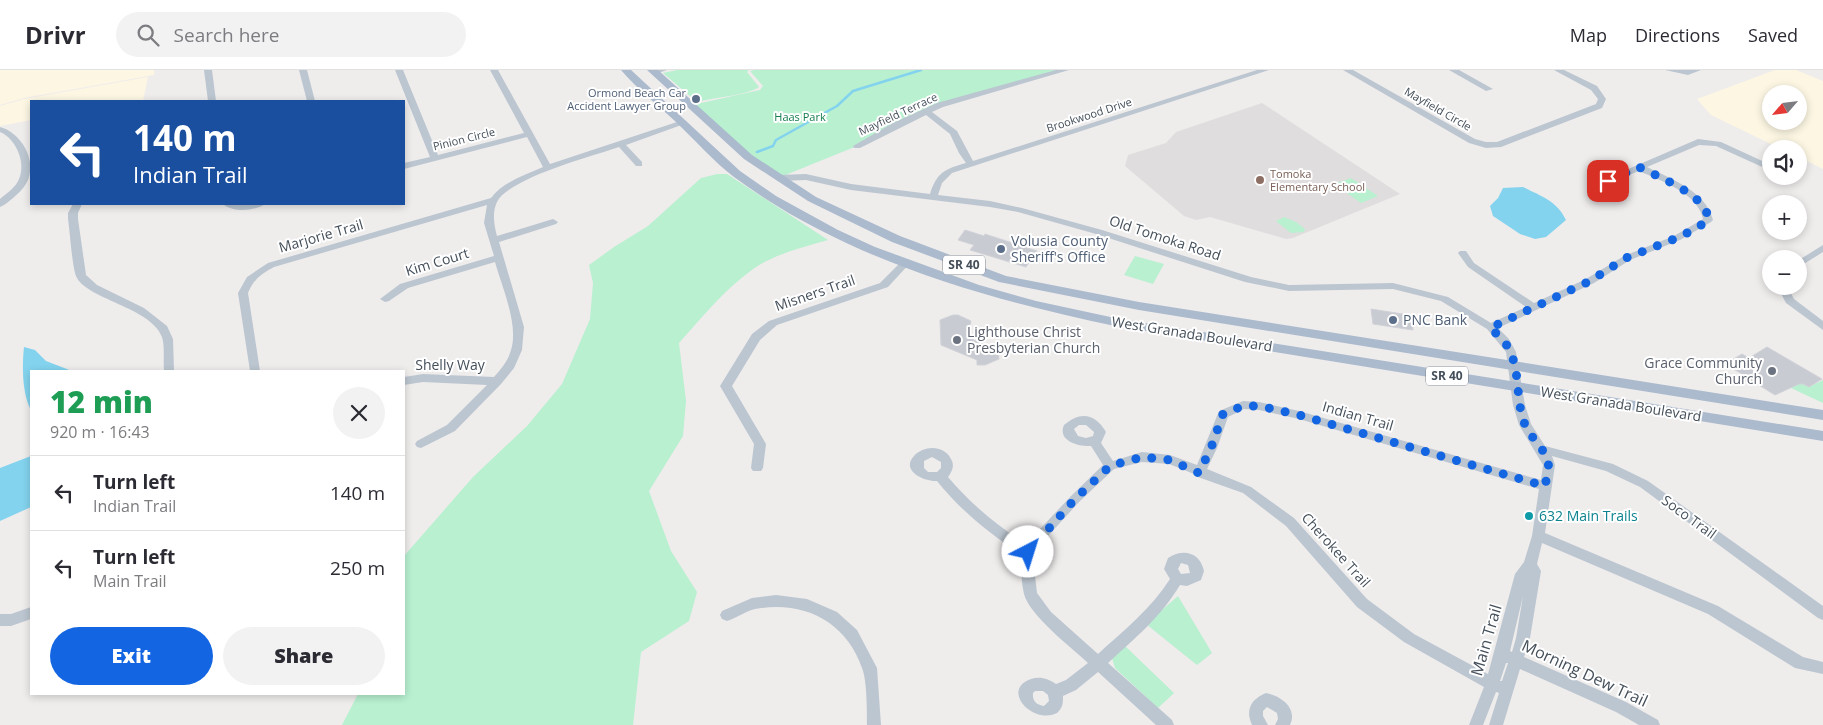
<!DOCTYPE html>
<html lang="en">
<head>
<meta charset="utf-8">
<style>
  :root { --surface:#fff; --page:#f2f2f3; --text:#2b2b33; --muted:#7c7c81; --line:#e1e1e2; --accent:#1365e2 }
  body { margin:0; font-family:"Open Sans",sans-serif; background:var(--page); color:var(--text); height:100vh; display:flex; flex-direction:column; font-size:19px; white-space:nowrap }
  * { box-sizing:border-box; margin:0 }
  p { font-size:16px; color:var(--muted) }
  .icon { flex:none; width:28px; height:28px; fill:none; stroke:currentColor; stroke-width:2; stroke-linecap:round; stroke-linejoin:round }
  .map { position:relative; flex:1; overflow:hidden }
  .drawer { position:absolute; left:30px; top:300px; width:375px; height:325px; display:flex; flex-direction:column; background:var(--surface); border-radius:0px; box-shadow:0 2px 8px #0003 }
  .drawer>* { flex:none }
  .banner { position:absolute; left:30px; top:30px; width:375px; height:105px; border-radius:0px; box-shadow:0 2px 8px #0003; background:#1a4fa0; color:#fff; overflow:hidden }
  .needle { width:32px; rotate:242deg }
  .fabs { position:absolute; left:1762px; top:15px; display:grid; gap:10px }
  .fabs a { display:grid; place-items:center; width:45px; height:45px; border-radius:50%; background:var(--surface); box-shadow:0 2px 8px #0003; font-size:25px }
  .pin { position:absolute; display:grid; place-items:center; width:42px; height:42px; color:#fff; margin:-21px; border-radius:10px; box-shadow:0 2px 8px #0006 }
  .me { position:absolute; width:55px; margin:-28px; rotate:40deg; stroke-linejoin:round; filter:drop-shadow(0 0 4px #0008) }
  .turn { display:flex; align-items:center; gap:18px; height:105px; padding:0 20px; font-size:22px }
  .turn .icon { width:65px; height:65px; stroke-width:2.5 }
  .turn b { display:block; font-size:35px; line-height:42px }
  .round { display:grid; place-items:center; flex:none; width:52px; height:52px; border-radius:26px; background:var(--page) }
  .overview { display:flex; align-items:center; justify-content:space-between; height:85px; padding:0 20px }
  h1 { font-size:30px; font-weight:800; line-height:38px; color:#1e9e55 }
  .cta { display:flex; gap:10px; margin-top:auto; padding:10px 20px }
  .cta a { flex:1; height:58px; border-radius:30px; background:var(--accent); color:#fff; font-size:20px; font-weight:800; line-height:58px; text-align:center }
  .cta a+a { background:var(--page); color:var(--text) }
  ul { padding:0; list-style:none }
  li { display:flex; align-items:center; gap:15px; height:75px; padding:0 20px; border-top:1px solid var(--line) }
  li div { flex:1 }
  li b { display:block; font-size:19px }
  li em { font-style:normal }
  header { display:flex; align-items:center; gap:30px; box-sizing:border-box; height:70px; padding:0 25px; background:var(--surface); border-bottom:1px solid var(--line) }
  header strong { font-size:24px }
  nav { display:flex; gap:28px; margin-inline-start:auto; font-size:18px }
  .search { width:350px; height:45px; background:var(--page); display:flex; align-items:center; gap:12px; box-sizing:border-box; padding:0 18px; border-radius:28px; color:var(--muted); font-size:19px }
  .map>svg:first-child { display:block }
  .commercial { fill:#fcf6e3; fill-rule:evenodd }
  .education { fill:#e0ddde }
  .green { fill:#b8f0d0 }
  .water { fill:#83d3ee }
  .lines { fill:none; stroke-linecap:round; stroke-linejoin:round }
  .stream { stroke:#83d3ee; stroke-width:2.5 }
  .building { fill:#c9cbd2; stroke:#d0d2d8 }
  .minor { fill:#bcc6d0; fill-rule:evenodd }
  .major { fill:#abbacd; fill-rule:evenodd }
  .route { stroke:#1365e2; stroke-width:9; stroke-dasharray:0 16.2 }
  .service-dot { fill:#5c6f8a; stroke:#fff; stroke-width:2 }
  .education-dot { fill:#8d6e63; stroke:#fff; stroke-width:2 }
  .worship-dot { fill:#6b7280; stroke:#fff; stroke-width:2 }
  .culture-dot { fill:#0f9aa8; stroke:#fff; stroke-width:2 }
  .labels { text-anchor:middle; stroke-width:4; stroke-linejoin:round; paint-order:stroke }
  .far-service-label { font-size:11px; fill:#4e5e75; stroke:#fff; text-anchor:end }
  .far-street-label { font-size:11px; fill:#444f5a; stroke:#fff }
  .far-park-label { font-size:11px; fill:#137d4d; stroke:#fff }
  .far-education-label { font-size:11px; fill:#785e54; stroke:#fff; text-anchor:start }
  .shield { fill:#fff; stroke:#7c848c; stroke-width:1 }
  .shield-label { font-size:12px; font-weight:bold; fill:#444f5a }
  .street-label { font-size:14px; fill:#444f5a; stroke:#fff }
  .service-label { font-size:14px; fill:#4e5e75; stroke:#fff; text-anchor:start }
  .worship-label { font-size:14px; fill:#5b616d; stroke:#fff; text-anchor:start }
  .culture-label { font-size:14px; fill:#0d838f; stroke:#fff; text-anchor:start }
  .near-street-label { font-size:16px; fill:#444f5a; stroke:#fff }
</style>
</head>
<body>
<header>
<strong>Drivr</strong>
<div class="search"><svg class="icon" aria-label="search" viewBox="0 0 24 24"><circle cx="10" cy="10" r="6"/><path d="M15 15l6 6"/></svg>Search here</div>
<nav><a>Map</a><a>Directions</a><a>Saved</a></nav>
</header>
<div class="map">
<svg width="1823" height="655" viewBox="0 0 1823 655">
  <rect width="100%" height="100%" fill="#efecec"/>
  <g class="commercial">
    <polygon points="0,0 154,0 154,5 24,28 0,35"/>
    <path d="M1775 0H1796L1823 11V99L1799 87V79H1781L1711 45 1697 29ZM1771 24H1799V51H1771Z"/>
    <polygon points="148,7 143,31 31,31 31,50 0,56 0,36 24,29"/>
  </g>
  <polygon class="education" points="1262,33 1400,124 1293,168 1286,169 1210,147 1196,150 1184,146 1125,96 1128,85 1166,73 1176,62"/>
  <g class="green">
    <path d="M677 0H749L747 2 759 17C748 25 712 28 697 32L663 3Z"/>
    <polygon points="755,0 1065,0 940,35 857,76 778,108 692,35 760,20 763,16 750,1"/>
    <path d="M717 104H727L828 170C803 177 775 184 753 199 724 220 702 247 679 273L686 331 683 366 649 421 671 481 697 522 689 551 641 582 633 655H342L358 624H404V486L473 407 527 356 562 314 590 249 593 213 589 195 614 177 648 156 701 108Z"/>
    <polygon points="1351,108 1378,126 1361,133 1334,114"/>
    <polygon points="1284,147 1296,152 1305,159 1304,162 1291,163 1276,151"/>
    <polygon points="1135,186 1164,194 1153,214 1124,205"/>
    <polygon points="1789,308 1809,317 1823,310 1823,333 1791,318"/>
    <polygon points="1178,526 1212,583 1197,595 1146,554"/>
    <polygon points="1125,576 1174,623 1158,638 1115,598 1112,588"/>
  </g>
  <g class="water">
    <path d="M1523 117C1541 126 1557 131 1566 150L1546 167 1535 169 1520 164 1493 146 1490 136 1498 128 1503 118Z"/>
    <path d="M24 277 35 280 46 291 72 301H31V340C22 323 22 296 24 277Z"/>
    <polygon points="31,386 31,437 0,451 0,398"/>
  </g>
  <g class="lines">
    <polyline class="stream" points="757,82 773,76 776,70 837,36 853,21 921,0"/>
  </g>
  <g class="building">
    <polygon points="965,160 984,166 985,164 1037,181 1026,197 970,180 974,175 958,170"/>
    <polygon points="1371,239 1409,245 1409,249 1412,249 1413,260 1373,254"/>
    <polygon points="953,245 958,245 971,251 967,267 998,281 999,289 985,295 977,295 977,290 941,275 940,250"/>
    <polygon points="1767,277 1822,309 1809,317 1803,314 1799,314 1775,325 1749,309 1744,312 1737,308 1742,304 1725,294 1742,284 1749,288"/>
  </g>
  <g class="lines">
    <g class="minor">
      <polygon points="204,0 212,0 216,31 208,31"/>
      <polygon points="299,0 307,0 315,31 307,31"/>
      <path d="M395 0H403L438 85 524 63 490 0H498L550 94 680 51H686L687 53 626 75 642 92V96H636L619 77C593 86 509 108 497 132 492 142 494 155 497 166L553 149 558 152 556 154 499 172 524 257 522 280 514 298 501 314 455 361 421 378 417 377 415 374 417 371 447 355 487 315 423 312 404 315V307L423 304 494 307C501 299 508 291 511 280 519 255 502 217 495 192L408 218 389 231 385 232 380 229 400 214 494 186 484 153 487 135 274 197C262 203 253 210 248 223L260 301H250L238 223 247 207 268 193 491 128C503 112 525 105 543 97L527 67 404 99V93L430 87Z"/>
      <polygon points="654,0 667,0 655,4 651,2"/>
      <path d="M1056 0H1069L943 37 932 42 957 61 973 91 1257 0H1269L952 103 942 113 938 125 990 131 1022 138 1102 160 1251 207 1289 215 1393 213 1448 227 1491 253 1526 237 1468 197 1458 183 1460 181H1466L1474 193 1534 233 1586 209 1624 186 1674 166 1703 149C1698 123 1661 111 1639 101L1612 112 1610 119 1606 122 1602 119 1605 109 1698 69 1721 72 1771 95V101L1716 76 1699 75 1647 97C1671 109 1706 121 1713 150L1711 152 1680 170 1630 190 1594 213 1498 258 1509 269 1516 282 1525 335 1531 354 1545 376 1613 394 1648 411 1823 536V550L1818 548 1640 417 1606 401 1552 386 1555 395 1545 463 1718 536 1803 587 1823 592V604L1795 598 1708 544 1542 473 1537 494 1541 501 1530 568 1524 587 1626 632 1658 650 1660 655H1639L1616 642 1520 599 1503 655H1489L1499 623 1496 622 1483 655H1469L1484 617 1404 572 1357 537 1286 456 1243 423 1195 406 1194 404 1169 394 1142 392 1114 399 1079 432 1038 477 1034 482 1035 506 1037 523 1051 542 1098 584C1124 560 1151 539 1170 509L1164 499 1168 488C1183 478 1200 482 1204 501L1201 510 1187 516 1180 515C1160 548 1136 567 1108 593L1172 650 1174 655H1156L1098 602 1076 620 1063 626C1063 634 1063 637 1057 643 1033 655 1000 620 1031 609 1040 606 1049 609 1056 614L1066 610 1088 593C1071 577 1030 546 1024 524 1021 511 1021 498 1022 485 990 464 961 441 937 411 925 412 900 401 914 386 924 375 944 375 951 389 955 396 952 401 948 407 970 433 996 455 1026 474L1071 426 1103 395 1091 376C1079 377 1057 371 1064 355 1080 341 1095 343 1106 362L1101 373 1113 391 1142 382 1170 385 1197 395 1219 341 1243 331 1259 332 1299 341 1541 410 1543 395 1519 355 1513 335 1506 282 1487 259 1441 231 1393 219 1289 221 1245 212 1096 164 1018 142 990 137 851 120 806 110 778 111 774 108 778 105 806 104 851 114 930 124C937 102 945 99 966 93L959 83 950 64 926 45 860 78H854L853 76 893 53 937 33ZM1244 339 1259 340 1299 349 1539 419 1532 466 1524 492 1515 504 1488 604 1414 564 1367 529 1294 448 1251 417 1207 399 1217 378 1228 347ZM1079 355H1086L1094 362 1093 366 1086 368 1078 366 1074 359ZM932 387 941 392V398L937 402H928L924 398V391ZM1181 493 1188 495 1190 503 1181 504 1178 499ZM1523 526 1516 568 1512 582 1510 581ZM1506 593H1508L1502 611H1500ZM1035 621H1043L1048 625 1049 631 1044 636C1037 635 1032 631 1033 623Z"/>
      <polygon points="1343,0 1353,0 1475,69 1486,72 1497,72 1596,34 1598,29 1591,20 1554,0 1564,0 1597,16 1606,29 1602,38 1501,77 1486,78 1469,73"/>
      <polygon points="1449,0 1459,0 1493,19 1486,21"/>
      <polygon points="1665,0 1701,0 1688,5"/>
      <path d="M0 57C20 62 37 89 28 110 25 117 19 123 13 128 9 131 5 135 0 137V129C6 124 13 119 17 113 28 96 17 69 0 62Z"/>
      <polygon points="1776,106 1786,106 1788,109 1784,112"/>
      <path d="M73 134H82L78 143V149L86 205 97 215 144 238 167 256 173 269 174 301H164C163 291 165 276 162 267 151 237 85 229 76 206 72 195 70 162 68 149V143Z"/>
      <path d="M223 134H265C255 141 233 143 223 134Z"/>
      <polygon points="1823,175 1823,182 1799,197 1799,190"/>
      <polygon points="906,189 911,192 888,217 777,255 760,270 732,316 766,374 763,398 761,401 753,401 751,398 754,374 720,316 752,264 769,251 880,213 903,190"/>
      <polygon points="1777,216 1787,216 1794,229 1823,251 1823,260 1786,233"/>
      <path d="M776 525 807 529 837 542 857 560 877 598 881 655H867C867 641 867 610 862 598 846 551 803 530 755 539 746 541 736 548 727 551L722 549 720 545 722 541 752 528Z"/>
      <polygon points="31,537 31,549 11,556 0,556 0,544 11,544"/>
      <path d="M1266 623C1281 626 1298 638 1290 655H1275L1278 649 1277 643 1267 637 1263 641V646L1268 655H1252C1245 640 1251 629 1266 623Z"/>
    </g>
    <g class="major">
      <path d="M621 0H631L740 101 776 126 838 160 875 177 979 215 1036 231 1115 248 1823 361V371L1115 256C982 228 845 189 734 107 713 91 695 70 676 52 658 35 637 19 621 0Z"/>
      <polygon points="647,0 658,0 752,85 816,127 900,166 1006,206 1139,232 1823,340 1823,350 1139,240 999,212 892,172 808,131 744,89"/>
    </g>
  </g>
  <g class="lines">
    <path class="route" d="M1028 482 1075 429 1110 396 1142 387 1170 390 1199 403 1211 378 1223 344 1243 336H1260L1299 345 1545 416C1546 409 1550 400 1548 393 1546 380 1532 369 1526 357 1515 333 1521 305 1510 281 1506 272 1498 265 1490 258L1590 211 1626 188 1677 168 1697 158 1708 150C1709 126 1658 107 1639 97L1608 111"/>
  </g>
  <g class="service-dot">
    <circle cx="696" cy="29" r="5"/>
    <circle cx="1001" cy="179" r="5"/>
    <circle cx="1393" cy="250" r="5"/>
  </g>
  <circle class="education-dot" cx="1260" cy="110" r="5"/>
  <g class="worship-dot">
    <circle cx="957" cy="270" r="5"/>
    <circle cx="1772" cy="301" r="5"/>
  </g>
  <circle class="culture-dot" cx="1529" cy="446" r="5"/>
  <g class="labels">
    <g class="far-service-label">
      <text x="686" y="27">Ormond Beach Car<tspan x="686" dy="13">Accident Lawyer Group</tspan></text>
    </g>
    <g class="far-street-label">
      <text transform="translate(1438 39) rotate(30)" y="4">Mayfield Circle</text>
      <text transform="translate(898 44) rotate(-25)" y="4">Mayfield Terrace</text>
      <text transform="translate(1089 45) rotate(-18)" y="4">Brookwood Drive</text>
      <text transform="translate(464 69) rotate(-14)" y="4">Pinion Circle</text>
    </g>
    <g class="far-park-label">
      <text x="800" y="51">Haas Park</text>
    </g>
    <g class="far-education-label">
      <text x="1270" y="108">Tomoka<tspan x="1270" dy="13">Elementary School</tspan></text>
    </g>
    <g class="shield">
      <rect x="943" y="185.5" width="42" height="19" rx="4"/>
      <rect x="1426" y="296.5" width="42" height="19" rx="4"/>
    </g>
    <g class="shield-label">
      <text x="964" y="199">SR 40</text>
      <text x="1447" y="310">SR 40</text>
    </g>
    <g class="street-label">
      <text transform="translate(321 166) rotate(-16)" y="5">Marjorie Trail</text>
      <text transform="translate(1165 168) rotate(18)" y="5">Old Tomoka Road</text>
      <text transform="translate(437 192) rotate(-17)" y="5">Kim Court</text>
      <text transform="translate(815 223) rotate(-19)" y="5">Misners Trail</text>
      <text transform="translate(1192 264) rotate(9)" y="5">West Granada Boulevard</text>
      <text x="450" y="300">Shelly Way</text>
      <text transform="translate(1621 334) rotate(9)" y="5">West Granada Boulevard</text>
      <text transform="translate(1358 346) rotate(16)" y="5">Indian Trail</text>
      <text transform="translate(1689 447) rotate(36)" y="5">Soco Trail</text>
      <text transform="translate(1336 480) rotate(48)" y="5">Cherokee Trail</text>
    </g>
    <g class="service-label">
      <text x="1011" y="176">Volusia County<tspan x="1011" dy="16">Sheriff's Office</tspan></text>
      <text x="1403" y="255">PNC Bank</text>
    </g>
    <g class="worship-label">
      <text x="967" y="267">Lighthouse Christ<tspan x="967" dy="16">Presbyterian Church</tspan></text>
      <text x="1762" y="298" text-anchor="end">Grace Community<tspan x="1762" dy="16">Church</tspan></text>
    </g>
    <g class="culture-label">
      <text x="1539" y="451">632 Main Trails</text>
    </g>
    <g class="near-street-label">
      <text transform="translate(1486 570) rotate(-74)" y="6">Main Trail</text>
      <text transform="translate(1585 603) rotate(25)" y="6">Morning Dew Trail</text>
    </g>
  </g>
</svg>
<div class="fabs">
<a><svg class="needle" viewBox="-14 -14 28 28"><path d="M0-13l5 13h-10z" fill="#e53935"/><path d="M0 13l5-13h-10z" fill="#7c7c81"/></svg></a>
<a><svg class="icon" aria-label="sound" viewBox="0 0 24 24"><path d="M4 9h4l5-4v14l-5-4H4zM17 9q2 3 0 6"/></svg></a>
<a>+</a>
<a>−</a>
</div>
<div class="pin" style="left:1608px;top:111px;background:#d93025"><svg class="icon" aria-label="arrive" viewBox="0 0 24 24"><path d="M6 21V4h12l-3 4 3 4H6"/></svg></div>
<svg class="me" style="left:1028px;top:482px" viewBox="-20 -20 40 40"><circle r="19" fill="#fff"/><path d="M0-13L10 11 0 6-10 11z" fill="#1365e2"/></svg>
<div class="banner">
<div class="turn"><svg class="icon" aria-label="left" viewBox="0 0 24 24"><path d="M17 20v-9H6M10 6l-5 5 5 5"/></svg><div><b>140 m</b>Indian Trail</div></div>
</div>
<section class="drawer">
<div class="overview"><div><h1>12 min</h1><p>920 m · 16:43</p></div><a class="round"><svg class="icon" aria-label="close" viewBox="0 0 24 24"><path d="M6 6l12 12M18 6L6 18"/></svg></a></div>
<ul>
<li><svg class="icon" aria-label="left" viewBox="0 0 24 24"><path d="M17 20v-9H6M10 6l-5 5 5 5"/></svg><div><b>Turn left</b><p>Indian Trail</p></div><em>140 m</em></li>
<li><svg class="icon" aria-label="left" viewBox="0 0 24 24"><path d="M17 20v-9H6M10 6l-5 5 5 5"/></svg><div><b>Turn left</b><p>Main Trail</p></div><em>250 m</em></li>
</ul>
<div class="cta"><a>Exit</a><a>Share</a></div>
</section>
</div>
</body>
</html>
